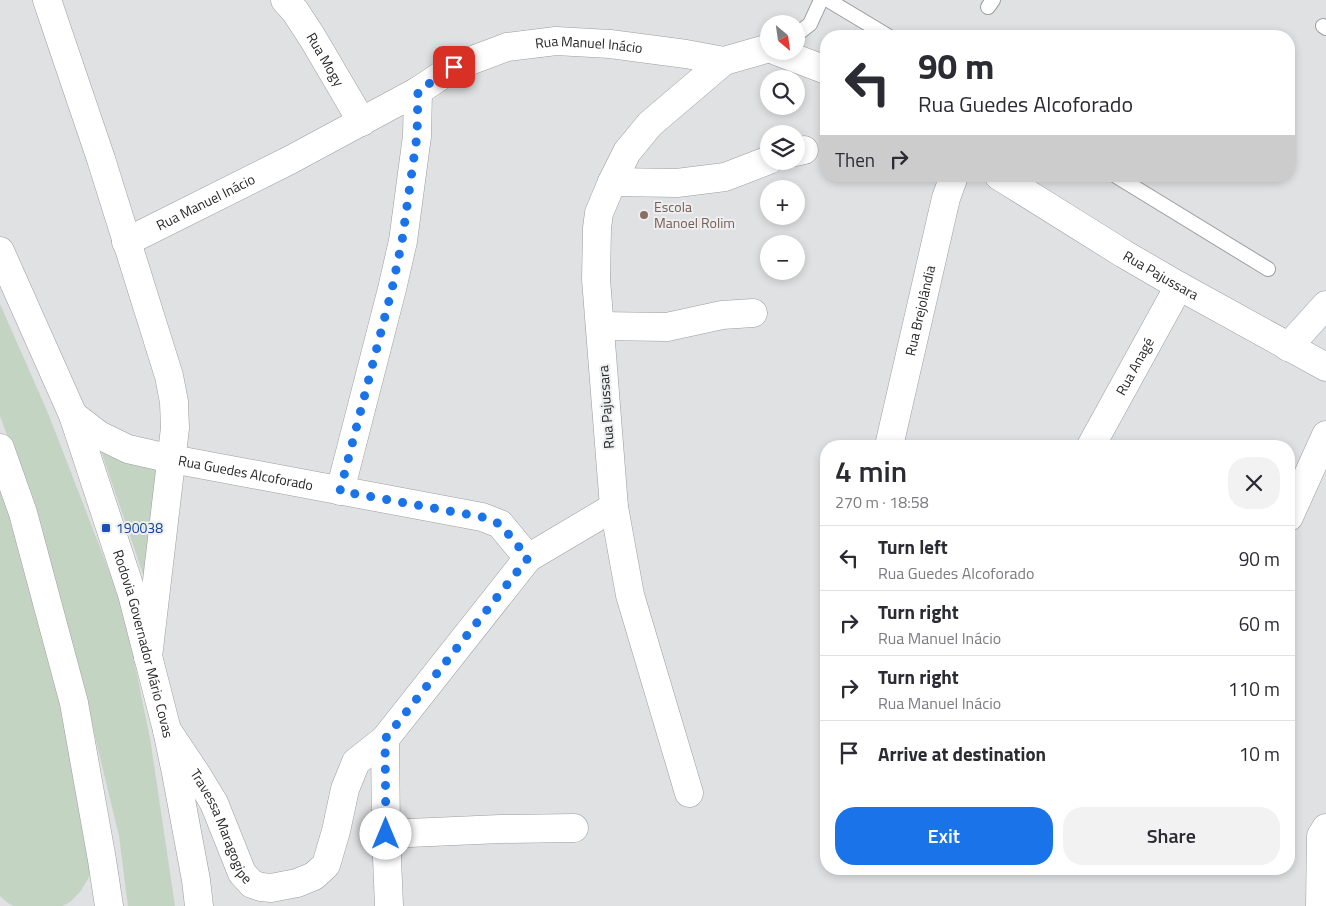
<!DOCTYPE html>
<html lang="en">
<head>
<meta charset="utf-8">
<style>
  :root { --surface:#fff; --page:#f2f2f3; --text:#2b2b33; --muted:#7c7c81; --line:#e1e1e2; --accent:#1a73e8 }
  body { margin:0; font-family:"Titillium Web",sans-serif; background:var(--page); color:var(--text); height:100vh; display:flex; flex-direction:column; font-size:19px; white-space:nowrap }
  * { box-sizing:border-box; margin:0 }
  p { font-size:16px; color:var(--muted) }
  .icon { flex:none; width:28px; height:28px; fill:none; stroke:currentColor; stroke-width:2; stroke-linecap:round; stroke-linejoin:round }
  .map { position:relative; flex:1; overflow:hidden }
  .side { position:absolute; left:820px; top:440px; width:475px; height:435px; display:flex; flex-direction:column; background:var(--surface); border-radius:20px; box-shadow:0 2px 8px #0003 }
  .side>* { flex:none }
  .banner { position:absolute; left:820px; top:30px; width:475px; height:152px; border-radius:20px; box-shadow:0 2px 8px #0003; background:#fff; color:var(--text); overflow:hidden }
  .needle { width:32px; rotate:151deg }
  .controls { position:absolute; left:760px; top:15px; display:grid; gap:10px }
  .controls a { display:grid; place-items:center; width:45px; height:45px; border-radius:50%; background:var(--surface); box-shadow:0 2px 8px #0003; font-size:25px }
  .pin { position:absolute; display:grid; place-items:center; width:42px; height:42px; color:#fff; margin:-21px; border-radius:10px; box-shadow:0 2px 8px #0006 }
  .me { position:absolute; width:55px; margin:-28px; rotate:0deg; stroke-linejoin:round; filter:drop-shadow(0 0 4px #0008) }
  .turn { display:flex; align-items:center; gap:18px; height:105px; padding:0 15px; font-size:22px }
  .turn .icon { width:65px; height:65px; stroke-width:2.5 }
  .turn b { display:block; font-size:35px; line-height:42px }
  .then { display:flex; align-items:center; height:48px; padding:0 15px; background:#0003; gap:10px; font-size:19px }
  .round { display:grid; place-items:center; flex:none; width:52px; height:52px; border-radius:20px; background:var(--page) }
  .summary { display:flex; align-items:center; justify-content:space-between; height:85px; padding:0 15px }
  h1 { font-size:30px; font-weight:600; line-height:38px }
  .action { display:flex; gap:10px; margin-top:auto; padding:10px 15px }
  .action a { flex:1; height:58px; border-radius:20px; background:var(--accent); color:#fff; font-size:20px; font-weight:600; line-height:58px; text-align:center }
  .action a+a { background:var(--page); color:var(--text) }
  ul { padding:0; list-style:none }
  li { display:flex; align-items:center; gap:15px; height:65px; padding:0 15px; border-top:1px solid var(--line) }
  li div { flex:1 }
  li b { display:block; font-size:19px }
  li em { font-style:normal }
  .map>svg:first-child { display:block }
  .green { fill:#c4d4c2 }
  .lines { fill:none; stroke-linecap:round; stroke-linejoin:round }
  .lane-casing { stroke:#9c9d9f; stroke-width:16 }
  .street-casing { stroke:#9c9d9f; stroke-width:29 }
  .secondary-casing { stroke:#9c9d9f; stroke-width:29 }
  .highway-casing { stroke:#9c9d9f; stroke-width:29 }
  .lane { stroke:#fff; stroke-width:14 }
  .street { stroke:#fff; stroke-width:28 }
  .secondary { stroke:#fff; stroke-width:28 }
  .highway { stroke:#fff; stroke-width:28 }
  .route { stroke:#1a73e8; stroke-width:9; stroke-dasharray:0 16.2 }
  .education-dot { fill:#8d6e63; stroke:#eceef0; stroke-width:2 }
  .transit-dot { fill:#1a4fb4; stroke:#eceef0; stroke-width:2 }
  .labels { text-anchor:middle; stroke-width:4; stroke-linejoin:round; paint-order:stroke }
  .street-label { font-size:14px; fill:#272728; stroke:#eceef0 }
  .education-label { font-size:14px; fill:#785e54; stroke:#eceef0; text-anchor:start }
  .transit-label { font-size:14px; fill:#164399; stroke:#eceef0; text-anchor:start }
</style>
</head>
<body>
<div class="map">
<svg width="1326" height="906" viewBox="0 0 1326 906">
  <rect width="100%" height="100%" fill="#dfe1e3"/>
  <g class="green">
    <polygon points="0,304 48,413 123,607 150,738 175,906 128,906 119,836 86,699 29,495 0,416"/>
    <polygon points="174,431 145,580 98,442 155,446"/>
    <polygon points="0,477 37,601 88,823 93,864 88,879 80,892 70,902 62,906 14,906 8,903 0,896"/>
  </g>
  <g class="lines">
    <g class="lane-casing">
      <g id="lane">
        <polyline points="828,0 888,36"/>
        <polyline points="988,7 993,0"/>
        <polyline points="1323,26 1326,28"/>
        <polyline points="796,35 810,24 821,0"/>
        <polyline points="1116,176 1268,269"/>
      </g>
    </g>
    <g class="street-casing">
      <g id="street">
        <path id="s1" d="M285 0 295 11 312 37 362 122"/>
        <polyline points="776,51 826,70"/>
        <polyline points="796,152 804,150"/>
        <path id="s2" d="M999 176 1124 254 1179 286 1326 367"/>
        <polyline points="612,182 677,183 725,177 769,160"/>
        <path id="s3" d="M126 242 290 160 418 91 454 67 507 47 556 41 610 44 686 54 724 61 766 49H769"/>
        <polyline points="600,326 667,327 722,315 753,313"/>
        <polyline points="1288,347 1326,305"/>
        <path id="s4" d="M889 446 946 198 954 176"/>
        <path id="s5" d="M1091 446 1179 286"/>
        <path id="s6" d="M172 459 482 517 500 524 528 558"/>
        <polyline points="340,491 392,289 403,241 417,136 418,91"/>
        <polyline points="1289,517 1326,435"/>
        <path id="s7" d="M167 730 197 775 214 803 242 873 252 884 261 887 271 888 297 883 314 876 326 865 336 831 345 789 356 762 385 739 528 558 614 507"/>
        <polyline points="385,739 386,834 389,906"/>
        <polyline points="689,793 630,595 614,507 596,279 597,228 599,213 612,182 627,152 650,124 724,61"/>
        <polyline points="386,834 500,829 574,828"/>
        <polyline points="1320,906 1321,836 1326,828"/>
      </g>
    </g>
    <g class="secondary-casing">
      <g id="secondary">
        <polyline points="47,0 101,159 169,376 174,402 175,428 148,657"/>
        <polyline points="73,415 99,435 128,449 172,459"/>
      </g>
    </g>
    <g class="highway-casing">
      <g id="highway">
        <path id="s8" d="M0 251 73 415 132 594 167 730 176 773 196 880 199 906"/>
        <polyline points="0,448 23,513 74,703 102,860 109,906"/>
      </g>
    </g>
    <use href="#lane" class="lane"/>
    <use href="#street" class="street"/>
    <use href="#secondary" class="secondary"/>
    <use href="#highway" class="highway"/>
  </g>
  <g class="lines">
    <polyline class="route" points="386,834 385,739 528,558 500,524 482,517 340,491 392,289 402,241 417,136 418,91 454,67"/>
  </g>
  <circle class="education-dot" cx="644" cy="215" r="5"/>
  <rect class="transit-dot" x="101" y="523" width="10" height="10" rx="2.5"/>
  <g class="labels">
    <g class="street-label">
      <text dy="5" stroke="none"><textPath href="#s3" startOffset="511">Rua Manuel Inácio</textPath></text>
      <text dy="5" stroke="none"><textPath href="#s1" startOffset="72">Rua Mogy</textPath></text>
      <text dy="5" stroke="none"><textPath href="#s3" startOffset="89">Rua Manuel Inácio</textPath></text>
      <text dy="5" stroke="none"><textPath href="#s2" startOffset="190">Rua Pajussara</textPath></text>
      <text dy="5" stroke="none"><textPath href="#s4" startOffset="139">Rua Brejolândia</textPath></text>
      <text dy="5" stroke="none"><textPath href="#s5" startOffset="91">Rua Anagé</textPath></text>
      <text transform="translate(606 407) rotate(-94)" y="5">Rua Pajussara</text>
      <text dy="5" stroke="none"><textPath href="#s6" startOffset="75">Rua Guedes Alcoforado</textPath></text>
      <text dy="5" stroke="none"><textPath href="#s8" startOffset="419">Rodovia Governador Mário Covas</textPath></text>
      <text dy="5" stroke="none"><textPath href="#s7" startOffset="111">Travessa Maragogipe</textPath></text>
    </g>
    <g class="education-label">
      <text x="654" y="212">Escola<tspan x="654" dy="16">Manoel Rolim</tspan></text>
    </g>
    <g class="transit-label">
      <text x="116" y="533">190038</text>
    </g>
  </g>
</svg>
<div class="controls">
<a><svg class="needle" viewBox="-14 -14 28 28"><path d="M0-13l5 13h-10z" fill="#e53935"/><path d="M0 13l5-13h-10z" fill="#7c7c81"/></svg></a>
<a><svg class="icon" aria-label="search" viewBox="0 0 24 24"><circle cx="10" cy="10" r="6"/><path d="M15 15l6 6"/></svg></a>
<a><svg class="icon" aria-label="layers" viewBox="0 0 24 24"><path d="M12 4l9 5-9 5-9-5zM3 14l9 5 9-5"/></svg></a>
<a>+</a>
<a>−</a>
</div>
<div class="pin" style="left:454px;top:67px;background:#d93025"><svg class="icon" aria-label="arrive" viewBox="0 0 24 24"><path d="M6 21V4h12l-3 4 3 4H6"/></svg></div>
<svg class="me" style="left:386px;top:834px" viewBox="-20 -20 40 40"><circle r="19" fill="#fff"/><path d="M0-13L10 11 0 6-10 11z" fill="#1a73e8"/></svg>
<div class="banner">
<div class="turn"><svg class="icon" aria-label="left" viewBox="0 0 24 24"><path d="M17 20v-9H6M10 6l-5 5 5 5"/></svg><div><b>90 m</b>Rua Guedes Alcoforado</div></div>
<div class="then">Then<svg class="icon" aria-label="right" viewBox="0 0 24 24"><path d="M7 20v-9h11M14 6l5 5-5 5"/></svg></div>
</div>
<section class="side">
<div class="summary"><div><h1>4 min</h1><p>270 m · 18:58</p></div><a class="round"><svg class="icon" aria-label="close" viewBox="0 0 24 24"><path d="M6 6l12 12M18 6L6 18"/></svg></a></div>
<ul>
<li><svg class="icon" aria-label="left" viewBox="0 0 24 24"><path d="M17 20v-9H6M10 6l-5 5 5 5"/></svg><div><b>Turn left</b><p>Rua Guedes Alcoforado</p></div><em>90 m</em></li>
<li><svg class="icon" aria-label="right" viewBox="0 0 24 24"><path d="M7 20v-9h11M14 6l5 5-5 5"/></svg><div><b>Turn right</b><p>Rua Manuel Inácio</p></div><em>60 m</em></li>
<li><svg class="icon" aria-label="right" viewBox="0 0 24 24"><path d="M7 20v-9h11M14 6l5 5-5 5"/></svg><div><b>Turn right</b><p>Rua Manuel Inácio</p></div><em>110 m</em></li>
<li><svg class="icon" aria-label="arrive" viewBox="0 0 24 24"><path d="M6 21V4h12l-3 4 3 4H6"/></svg><div><b>Arrive at destination</b></div><em>10 m</em></li>
</ul>
<div class="action"><a>Exit</a><a>Share</a></div>
</section>
</div>
</body>
</html>
